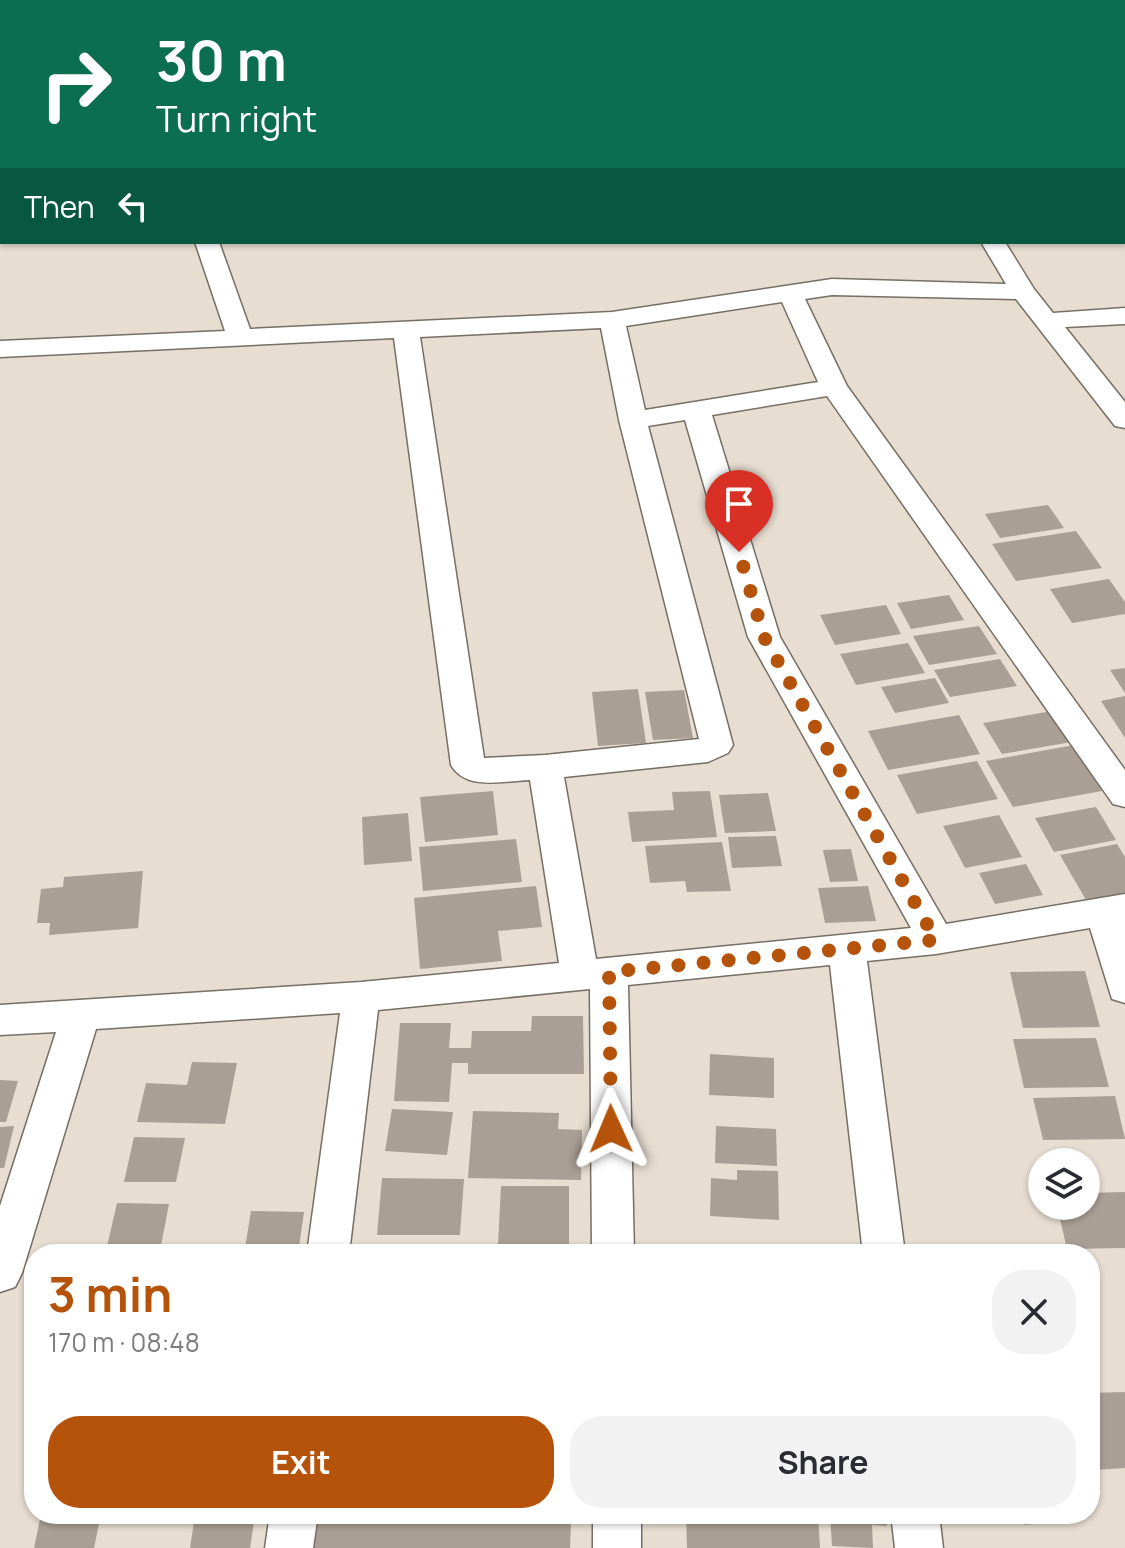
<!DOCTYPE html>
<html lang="en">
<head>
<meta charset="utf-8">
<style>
  :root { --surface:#fff; --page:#f2f2f3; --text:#2b2b33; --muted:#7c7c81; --accent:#b45309 }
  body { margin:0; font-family:Manrope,sans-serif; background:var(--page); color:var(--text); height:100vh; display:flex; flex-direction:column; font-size:30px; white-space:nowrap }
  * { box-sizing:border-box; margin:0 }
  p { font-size:26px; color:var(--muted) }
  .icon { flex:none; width:44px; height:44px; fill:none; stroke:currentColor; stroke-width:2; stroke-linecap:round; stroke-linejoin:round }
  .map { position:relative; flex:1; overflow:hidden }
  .panel { position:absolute; left:24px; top:1244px; width:1076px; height:280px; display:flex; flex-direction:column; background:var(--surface); border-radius:32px; box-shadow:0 2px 6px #0004 }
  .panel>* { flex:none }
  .banner { position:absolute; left:0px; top:0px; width:1126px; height:244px; box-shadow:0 2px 6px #0004; background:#0b6e4f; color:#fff; overflow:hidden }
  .fabs { position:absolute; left:1028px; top:1148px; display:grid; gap:16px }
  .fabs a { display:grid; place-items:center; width:72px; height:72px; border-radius:50%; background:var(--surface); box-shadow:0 2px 6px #0004; font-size:40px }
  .pin { position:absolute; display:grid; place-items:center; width:68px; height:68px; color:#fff; margin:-82px -34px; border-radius:50% 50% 50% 0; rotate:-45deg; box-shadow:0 0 8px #0007 }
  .pin .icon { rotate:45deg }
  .me { position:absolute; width:88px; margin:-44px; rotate:359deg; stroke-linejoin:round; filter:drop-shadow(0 0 6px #0008) }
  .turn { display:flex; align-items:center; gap:28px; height:168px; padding:0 24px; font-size:36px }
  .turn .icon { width:104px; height:104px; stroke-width:2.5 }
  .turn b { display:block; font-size:56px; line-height:68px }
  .then { display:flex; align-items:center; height:76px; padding:0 24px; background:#0003; gap:16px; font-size:30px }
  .round { display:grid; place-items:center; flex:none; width:84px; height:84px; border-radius:32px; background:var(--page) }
  .overview { display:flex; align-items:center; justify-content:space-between; height:136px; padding:0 24px }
  h1 { font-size:48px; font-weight:700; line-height:60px; color:var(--accent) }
  .action { display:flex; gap:16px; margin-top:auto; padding:16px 24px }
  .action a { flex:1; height:92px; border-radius:32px; background:var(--accent); color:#fff; font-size:32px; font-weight:700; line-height:92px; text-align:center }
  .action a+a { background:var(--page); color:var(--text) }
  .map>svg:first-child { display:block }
  .building { fill:#aa9f95 }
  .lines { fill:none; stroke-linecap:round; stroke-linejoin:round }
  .street-casing { stroke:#776e64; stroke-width:3 }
  .street { fill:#fff; fill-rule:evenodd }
  .route { stroke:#b45309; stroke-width:14; stroke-dasharray:0 25.2 }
</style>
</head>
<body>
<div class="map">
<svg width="1125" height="1548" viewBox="0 0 1125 1548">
  <rect width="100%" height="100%" fill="#e7ddd1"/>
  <g class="building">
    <polygon points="1048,505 1064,528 1000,538 985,514"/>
    <polygon points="1076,531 1102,568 1016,581 992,544"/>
    <polygon points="1109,579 1125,602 1125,614 1072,623 1050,589"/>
    <polygon points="949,595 964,620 911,629 897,603"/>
    <polygon points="886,605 901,634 835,645 820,615"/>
    <polygon points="979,626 997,654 929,665 913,636"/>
    <polygon points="908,643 925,673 856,685 840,654"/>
    <polygon points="1000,659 1017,686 950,697 934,670"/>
    <polygon points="1125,668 1125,693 1110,670"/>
    <polygon points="935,678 949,703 895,713 881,687"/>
    <polygon points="638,689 646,743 598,746 592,692"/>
    <polygon points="684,690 693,738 653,740 645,692"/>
    <polygon points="1125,696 1125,738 1101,701"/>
    <polygon points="1052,711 1072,742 1002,754 983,723"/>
    <polygon points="959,715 980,754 888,770 868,731"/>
    <polygon points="1074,745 1102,791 1013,807 986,761"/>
    <polygon points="977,761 998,799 917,814 897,775"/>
    <polygon points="493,791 498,835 425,842 420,797"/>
    <polygon points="710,791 717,837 632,842 628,812 674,810 672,792"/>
    <polygon points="768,793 776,831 725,833 719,795"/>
    <polygon points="1096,807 1116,840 1054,852 1035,818"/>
    <polygon points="408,813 412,861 364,865 362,817"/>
    <polygon points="999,815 1022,857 965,868 943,826"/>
    <polygon points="776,836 782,866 732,868 728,837"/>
    <polygon points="516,839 522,882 423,891 419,847"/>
    <polygon points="722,842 731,891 687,892 685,881 650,883 645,846"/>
    <polygon points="1117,844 1125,857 1125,893 1086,900 1060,855"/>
    <polygon points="851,849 858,881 830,882 823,850"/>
    <polygon points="1026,864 1043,895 995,904 979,873"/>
    <polygon points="143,871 138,928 49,935 50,923 37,923 41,889 63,887 64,877"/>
    <polygon points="536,886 542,927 498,931 502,961 420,969 414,898"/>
    <polygon points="868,886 876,921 825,923 818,888"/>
    <polygon points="1085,971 1100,1027 1023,1028 1010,972"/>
    <polygon points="532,1016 583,1016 584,1074 468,1074 468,1063 452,1063 449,1102 394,1101 400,1023 451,1023 449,1048 471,1048 472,1031 531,1031"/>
    <polygon points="1096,1038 1109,1087 1024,1088 1013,1039"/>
    <polygon points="710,1054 774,1058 774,1098 709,1095"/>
    <polygon points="192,1062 237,1063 225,1124 137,1122 146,1083 187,1085"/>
    <polygon points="0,1080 18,1081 6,1122 0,1122"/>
    <polygon points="1115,1096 1125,1139 1043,1140 1033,1098"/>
    <polygon points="392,1109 453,1112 447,1155 385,1151"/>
    <polygon points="473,1111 559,1113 558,1129 582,1130 581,1180 468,1178"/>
    <polygon points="14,1126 4,1168 0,1168 0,1127"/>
    <polygon points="716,1126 776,1129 777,1166 715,1163"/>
    <polygon points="134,1137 185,1138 176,1182 124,1182"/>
    <polygon points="737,1170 778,1171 779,1220 710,1216 711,1178 737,1180"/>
    <polygon points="382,1178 464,1179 460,1235 377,1235"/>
    <polygon points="501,1186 569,1186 569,1246 498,1245"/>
    <polygon points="1125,1192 1125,1248 1067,1249 1057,1206 1086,1206 1086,1193"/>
    <polygon points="117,1203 169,1204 160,1251 106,1251"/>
    <polygon points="251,1211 304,1212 298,1254 244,1254"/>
    <polygon points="672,1246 786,1252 786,1254 672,1254"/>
    <polygon points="1125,1392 1125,1468 1095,1470 1090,1449 1090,1393"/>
    <polygon points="41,1514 101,1514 94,1548 34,1548"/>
    <polygon points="304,1514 437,1514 571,1521 570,1548 299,1548"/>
    <polygon points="686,1514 818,1514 820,1548 687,1548"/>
    <polygon points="830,1514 886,1514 887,1526 872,1525 873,1548 832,1546"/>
    <polygon points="1022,1514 1065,1514 1067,1519 1025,1525"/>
    <polygon points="195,1515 255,1516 250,1548 190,1548"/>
  </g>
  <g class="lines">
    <g class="street-casing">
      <g id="street">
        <rect x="114" y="0" width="20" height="2"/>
        <polygon points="841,0 861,0 863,2 843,2"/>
        <rect x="1124" y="87" width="1" height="12"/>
        <path d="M195 242H219L250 329 612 312 832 279 1006 284 981 242H1005L1034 289 1053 313 1125 308V324L1065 327 1125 402V428L1115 426 1016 299 832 295 805 299 847 386 1125 770V807L1113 804 827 396 712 415 780 637 946 924 1125 894V1003L1112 999 1090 928 936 954 867 961 905 1254H863L830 965 628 985 634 1254H592L590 989 378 1010 349 1254H307L340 1013 96 1029 22 1273 15 1287 0 1292V1206L56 1032 0 1035V1005L361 982 559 963 530 780C504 781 466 791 451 765L394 338 0 357V341L225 331ZM782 302 818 382 645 410 626 326ZM601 328 619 420 699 739 545 755 484 758 420 337ZM685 420 748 637 911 928 596 959 564 777 708 762 728 753 733 745 648 426Z"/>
        <polygon points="270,1514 318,1514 313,1548 265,1548"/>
        <rect x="593" y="1514" width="48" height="34"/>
        <polygon points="891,1514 939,1514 943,1548 895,1548"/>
      </g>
    </g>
    <use href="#street" class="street"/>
  </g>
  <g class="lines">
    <polyline class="route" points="611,1129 609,972 936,940 764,637 739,552"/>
  </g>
</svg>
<div class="fabs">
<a><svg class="icon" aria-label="layers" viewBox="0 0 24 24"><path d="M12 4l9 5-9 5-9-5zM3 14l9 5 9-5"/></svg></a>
</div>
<div class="pin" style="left:739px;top:552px;background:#d93025"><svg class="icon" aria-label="arrive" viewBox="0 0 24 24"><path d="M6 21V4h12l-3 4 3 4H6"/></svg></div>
<svg class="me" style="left:611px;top:1129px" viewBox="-20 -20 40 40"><path d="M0-17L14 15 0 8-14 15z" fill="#b45309" stroke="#fff" stroke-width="4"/></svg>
<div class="banner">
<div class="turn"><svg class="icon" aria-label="right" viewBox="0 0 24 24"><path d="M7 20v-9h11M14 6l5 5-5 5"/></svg><div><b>30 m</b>Turn right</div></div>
<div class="then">Then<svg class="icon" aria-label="left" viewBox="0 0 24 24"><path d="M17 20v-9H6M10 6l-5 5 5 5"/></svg></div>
</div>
<section class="panel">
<div class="overview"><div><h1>3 min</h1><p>170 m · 08:48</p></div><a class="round"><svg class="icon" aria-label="close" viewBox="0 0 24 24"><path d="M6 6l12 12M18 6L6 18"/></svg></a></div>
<div class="action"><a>Exit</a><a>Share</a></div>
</section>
</div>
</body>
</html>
